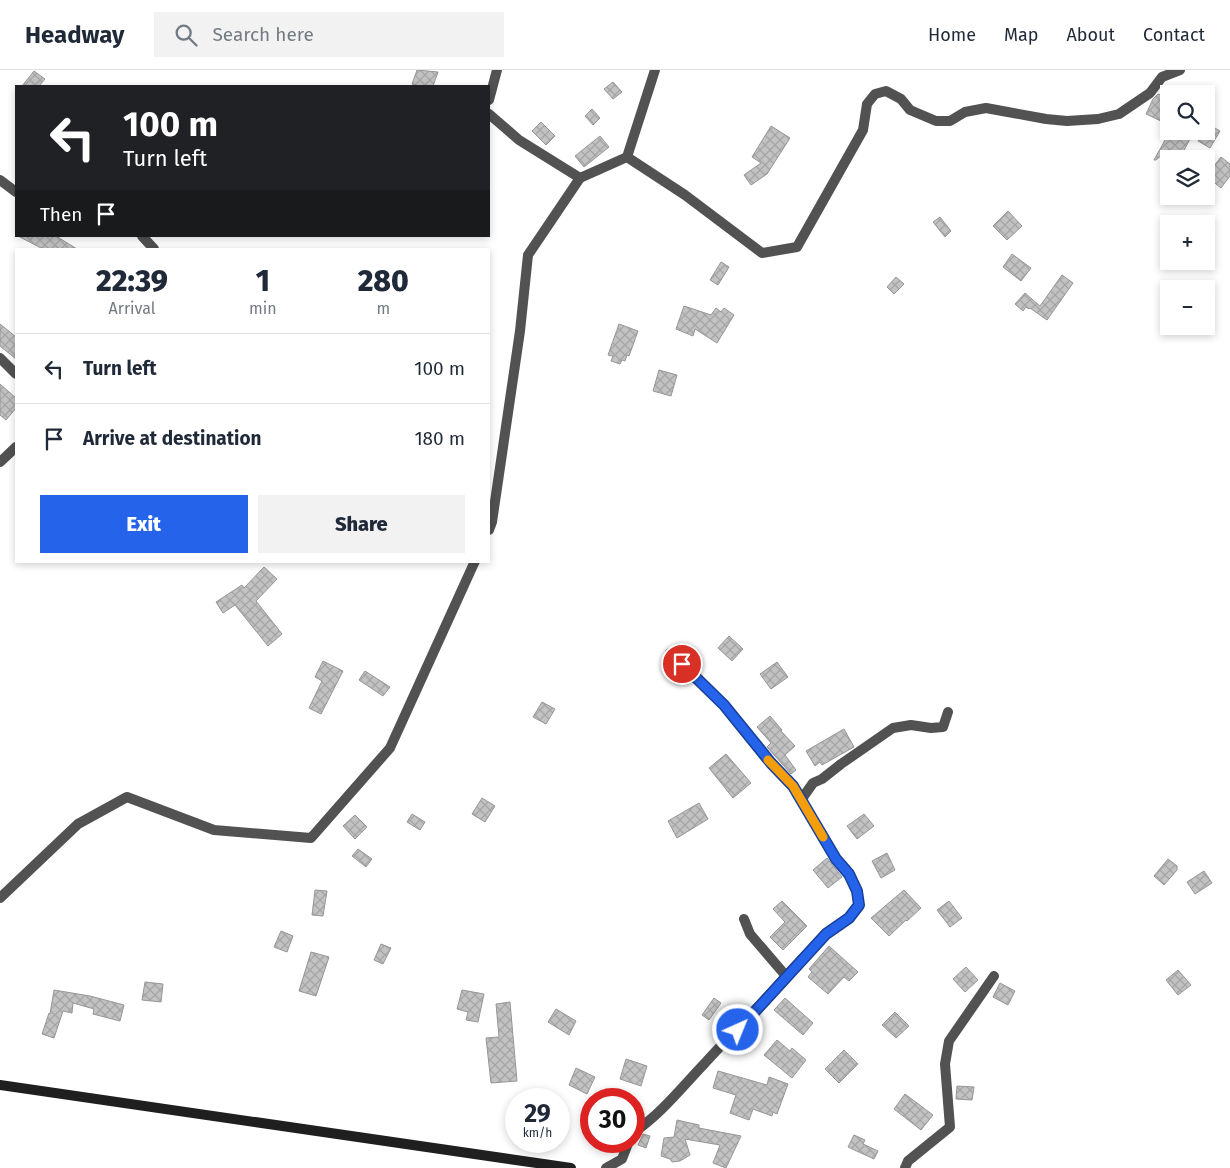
<!DOCTYPE html>
<html lang="en">
<head>
<meta charset="utf-8">
<style>
  :root { --surface:#fff; --page:#f2f2f3; --text:#1f2937; --muted:#747a83; --line:#e0e1e3; --accent:#2563eb }
  body { margin:0; font-family:"Fira Sans",sans-serif; background:var(--page); color:var(--text); height:100vh; display:flex; flex-direction:column; font-size:19px; white-space:nowrap }
  * { box-sizing:border-box; margin:0 }
  p { font-size:16px; color:var(--muted) }
  .icon { flex:none; width:28px; height:28px; fill:none; stroke:currentColor; stroke-width:2; stroke-linecap:round; stroke-linejoin:round }
  .map { position:relative; flex:1; overflow:hidden }
  .sheet { position:absolute; left:15px; top:178px; width:475px; height:315px; display:flex; flex-direction:column; background:var(--surface); border-radius:0px; box-shadow:0 2px 8px #0003 }
  .sheet>* { flex:none }
  .guide { position:absolute; left:15px; top:15px; width:475px; height:152px; border-radius:0px; box-shadow:0 2px 8px #0003; background:#202124; color:#fff; overflow:hidden }
  .buttons { position:absolute; left:1160px; top:15px; display:grid; gap:10px }
  .buttons a { display:grid; place-items:center; width:55px; height:55px; border-radius:0px; background:var(--surface); box-shadow:0 2px 8px #0003; font-size:25px }
  .speed { position:absolute; left:505px; top:1018px; display:flex; gap:10px; font-size:25px; font-weight:700; text-align:center }
  .speed>* { display:grid; place-content:center; width:65px; height:65px; border-radius:50%; background:var(--surface); box-shadow:0 2px 8px #0003; line-height:1 }
  .speed small { font-size:12px; font-weight:400 }
  .speed .limit { border:8px solid #d22; background:#fff; color:#111 }
  .pin { position:absolute; display:grid; place-items:center; width:42px; height:42px; color:#fff; margin:-21px; border:2px solid #fff; border-radius:50%; box-shadow:0 1px 5px #0007 }
  .me { position:absolute; width:55px; margin:-28px; rotate:44deg; stroke-linejoin:round; filter:drop-shadow(0 0 4px #0008) }
  .turn { display:flex; align-items:center; gap:18px; height:105px; padding:0 25px; font-size:22px }
  .turn .icon { width:65px; height:65px; stroke-width:2.5 }
  .turn b { display:block; font-size:35px; line-height:42px }
  .then { display:flex; align-items:center; height:48px; padding:0 25px; background:#0003; gap:10px; font-size:19px }
  .eta { display:flex; justify-content:space-evenly; align-items:center; height:85px; text-align:center }
  .eta b { font-size:30px; font-weight:800; line-height:35px }
  .action { display:flex; gap:10px; margin-top:auto; padding:10px 25px }
  .action a { flex:1; height:58px; border-radius:0px; background:var(--accent); color:#fff; font-size:20px; font-weight:800; line-height:58px; text-align:center }
  .action a+a { background:var(--page); color:var(--text) }
  ul { padding:0; list-style:none }
  li { display:flex; align-items:center; gap:15px; height:70px; padding:0 25px; border-top:1px solid var(--line) }
  li div { flex:1 }
  li b { display:block; font-size:19px }
  li em { font-style:normal }
  header { display:flex; align-items:center; gap:30px; box-sizing:border-box; height:70px; padding:0 25px; background:var(--surface); border-bottom:1px solid var(--line) }
  header strong { font-size:24px }
  nav { display:flex; gap:28px; margin-inline-start:auto; font-size:18px }
  .search { width:350px; height:45px; background:var(--page); display:flex; align-items:center; gap:12px; box-sizing:border-box; padding:0 18px; border-radius:0px; color:var(--muted); font-size:19px }
  .map>svg:first-child { display:block }
  .building { fill:url(#building-cross-hatch); stroke:#969696 }
  .lines { fill:none; stroke-linecap:round; stroke-linejoin:round }
  .street { stroke:#525252; stroke-width:10 }
  .secondary { stroke:#1f1f1f; stroke-width:10 }
  .route-casing { stroke:#184099; stroke-width:12 }
  .route { stroke:#2563eb; stroke-width:9 }
  .slow { stroke:#f59e0b; stroke-width:9 }
</style>
</head>
<body>
<header>
<strong>Headway</strong>
<div class="search"><svg class="icon" aria-label="search" viewBox="0 0 24 24"><circle cx="10" cy="10" r="6"/><path d="M15 15l6 6"/></svg>Search here</div>
<nav><a>Home</a><a>Map</a><a>About</a><a>Contact</a></nav>
</header>
<div class="map">
<svg width="1230" height="1098" viewBox="0 0 1230 1098">
  <defs>
    <pattern id="building-cross-hatch" width="8" height="8" patternUnits="userSpaceOnUse" patternTransform="scale(1.25)"><rect width="8" height="8" fill="#c2c2c2"/><path d="M0 0l8 8M0 8l8-8" fill="none" stroke="#a5a5a5"/></pattern>
  </defs>
  <rect width="100%" height="100%" fill="#fff"/>
  <g class="building">
    <polygon points="417,0 438,2 433,16 419,16 412,14"/>
    <polygon points="34,1 45,9 39,16 22,16"/>
    <polygon points="613,12 622,22 613,29 604,19"/>
    <polygon points="1158,24 1169,28 1169,38 1163,52 1146,44 1153,29"/>
    <polygon points="592,39 600,48 593,55 585,46"/>
    <polygon points="541,52 555,66 546,75 532,61"/>
    <polygon points="1208,54 1220,61 1210,78 1198,71 1204,61 1206,61"/>
    <polygon points="771,56 790,68 767,104 751,115 744,105 761,93 752,87"/>
    <polygon points="1170,61 1177,61 1190,69 1181,86 1169,79 1156,90 1154,90"/>
    <polygon points="600,66 609,77 584,97 575,86"/>
    <polygon points="1221,87 1230,94 1230,106 1221,118 1206,106"/>
    <polygon points="1008,141 1022,156 1007,170 993,156"/>
    <polygon points="940,147 951,161 945,167 933,152"/>
    <polygon points="18,166 56,166 77,179 43,179"/>
    <polygon points="1012,184 1031,198 1021,211 1003,197"/>
    <polygon points="721,192 729,197 718,215 710,210"/>
    <polygon points="1062,205 1073,213 1047,250 1030,238 1029,239 1026,237 1023,241 1015,234 1025,223 1040,236"/>
    <polygon points="896,207 904,214 894,224 887,217"/>
    <polygon points="684,236 711,245 716,238 721,242 724,238 734,245 717,273 695,259 693,266 676,259"/>
    <polygon points="0,254 16,267 16,289 0,276"/>
    <polygon points="619,254 638,261 629,286 627,285 625,291 622,290 620,294 611,291 613,286 608,285"/>
    <polygon points="659,300 677,305 671,326 653,321"/>
    <polygon points="0,314 16,328 16,338 6,350 0,345"/>
    <polygon points="264,497 277,509 256,531 282,564 268,576 235,535 223,543 216,532 242,515 244,518"/>
    <polygon points="729,566 743,579 732,591 718,578"/>
    <polygon points="323,591 343,601 321,644 309,638 322,611 315,607"/>
    <polygon points="777,592 788,607 771,619 760,604"/>
    <polygon points="365,601 390,617 383,626 359,610"/>
    <polygon points="542,632 555,639 546,654 533,647"/>
    <polygon points="770,646 782,660 781,661 795,676 785,685 796,700 791,704 767,677 771,673 757,657"/>
    <polygon points="844,659 854,677 822,695 820,692 815,696 806,681"/>
    <polygon points="726,684 751,713 733,728 709,698"/>
    <polygon points="482,728 495,736 485,752 472,744"/>
    <polygon points="699,733 708,749 677,768 668,751"/>
    <polygon points="412,744 425,752 420,760 407,752"/>
    <polygon points="864,744 874,756 857,769 847,756"/>
    <polygon points="355,745 367,757 355,769 343,756"/>
    <polygon points="358,779 372,789 366,797 352,786"/>
    <polygon points="887,783 895,800 881,808 872,791"/>
    <polygon points="827,788 842,807 828,818 813,800"/>
    <polygon points="1168,789 1177,796 1177,800 1164,815 1154,806"/>
    <polygon points="1204,801 1212,813 1195,824 1187,812"/>
    <polygon points="315,820 327,821 323,846 312,845"/>
    <polygon points="904,820 921,838 907,851 906,850 889,866 871,848"/>
    <polygon points="782,831 807,856 783,880 770,867 785,852 773,839"/>
    <polygon points="949,831 962,848 950,857 937,840"/>
    <polygon points="281,861 293,866 287,882 274,877"/>
    <polygon points="381,874 391,878 383,894 374,890"/>
    <polygon points="829,876 858,902 849,911 844,907 828,924 808,907 812,902 809,899"/>
    <polygon points="311,882 329,887 316,926 299,921"/>
    <polygon points="966,897 978,910 965,922 953,909"/>
    <polygon points="1178,900 1191,915 1178,925 1166,910"/>
    <polygon points="145,912 163,914 161,932 142,930"/>
    <polygon points="1000,913 1015,921 1008,935 993,927"/>
    <polygon points="54,920 90,926 124,935 120,951 93,944 94,939 73,933 72,943 63,941 54,968 42,964 49,943 50,944"/>
    <polygon points="462,920 484,924 478,952 466,950 468,942 457,939"/>
    <polygon points="714,928 721,933 709,950 702,945"/>
    <polygon points="785,928 813,953 803,965 774,940"/>
    <polygon points="510,932 517,1011 491,1013 486,968 499,967 496,934"/>
    <polygon points="556,939 576,951 569,965 548,952"/>
    <polygon points="895,942 909,956 896,968 882,955"/>
    <polygon points="777,970 790,981 792,978 806,990 792,1008 764,985"/>
    <polygon points="844,980 858,994 839,1013 825,999"/>
    <polygon points="626,989 647,996 641,1016 620,1009"/>
    <polygon points="576,998 595,1007 587,1024 569,1015"/>
    <polygon points="718,1001 767,1015 769,1007 788,1014 777,1044 773,1042 772,1046 753,1039 749,1050 730,1043 736,1025 713,1018"/>
    <polygon points="957,1016 974,1017 972,1030 956,1029"/>
    <polygon points="905,1024 933,1045 921,1060 894,1039"/>
    <polygon points="677,1050 699,1055 699,1058 741,1066 726,1098 713,1093 720,1075 685,1069 690,1085 680,1091 672,1092 670,1089 661,1086 664,1068 674,1067"/>
    <polygon points="643,1064 650,1066 646,1078 638,1075"/>
    <polygon points="854,1065 865,1070 863,1074 878,1081 874,1089 848,1077"/>
  </g>
  <g class="lines">
    <g class="street">
      <polyline points="489,30 497,0"/>
      <polyline points="489,44 519,70 580,108"/>
      <polyline points="627,87 685,125 762,183 797,177 863,60 867,34 875,24 886,21 901,29 910,40 936,51 950,51 965,42 986,38 1046,49 1067,51 1098,49 1119,44 1150,23 1162,7 1180,0"/>
      <polyline points="0,110 16,122"/>
      <polyline points="142,166 154,179"/>
      <polyline points="0,288 16,304"/>
      <polyline points="0,392 16,377"/>
      <polyline points="489,460 492,452 520,261 528,185 580,108 627,87 655,0"/>
      <polyline points="670,583 724,635 771,693 793,716 801,730"/>
      <polyline points="0,828 78,754 127,727 214,760 311,768 390,678 475,491"/>
      <polyline points="744,849 750,864 786,906 826,864 849,848 859,835 857,821 849,804 836,789 801,730 813,713 822,709 841,694 893,658 911,655 931,658 943,657 948,642"/>
      <path d="M634 1062C661 1044 682 1017 705 993 732 963 761 936 786 906"/>
      <polyline points="606,1098 622,1089 629,1071"/>
      <polyline points="905,1098 908,1091 950,1057 945,994 949,971 994,906"/>
    </g>
    <polyline class="secondary" points="0,1015 571,1098"/>
  </g>
  <g class="lines">
    <g class="route-casing">
      <polyline id="route" points="682,594 724,635 771,693 793,716 836,789 849,804 857,821 859,835 849,848 826,864 738,960"/>
    </g>
    <use href="#route" class="route"/>
    <polyline class="slow" points="768,690 793,716 823,767"/>
  </g>
</svg>
<div class="buttons">
<a><svg class="icon" aria-label="search" viewBox="0 0 24 24"><circle cx="10" cy="10" r="6"/><path d="M15 15l6 6"/></svg></a>
<a><svg class="icon" aria-label="layers" viewBox="0 0 24 24"><path d="M12 4l9 5-9 5-9-5zM3 14l9 5 9-5"/></svg></a>
<a>+</a>
<a>−</a>
</div>
<div class="speed"><div>29<small>km/h</small></div><div class="limit">30</div></div>
<div class="pin" style="left:682px;top:594px;background:#d93025"><svg class="icon" aria-label="arrive" viewBox="0 0 24 24"><path d="M6 21V4h12l-3 4 3 4H6"/></svg></div>
<svg class="me" style="left:738px;top:960px" viewBox="-20 -20 40 40"><circle r="17" fill="#2563eb" stroke="#fff" stroke-width="3"/><path d="M0-11L8 9 0 5-8 9z" fill="#fff"/></svg>
<div class="guide">
<div class="turn"><svg class="icon" aria-label="left" viewBox="0 0 24 24"><path d="M17 20v-9H6M10 6l-5 5 5 5"/></svg><div><b>100 m</b>Turn left</div></div>
<div class="then">Then<svg class="icon" aria-label="arrive" viewBox="0 0 24 24"><path d="M6 21V4h12l-3 4 3 4H6"/></svg></div>
</div>
<section class="sheet">
<div class="eta">
<div><b>22:39</b><p>Arrival</p></div>
<div><b>1</b><p>min</p></div>
<div><b>280</b><p>m</p></div>
</div>
<ul>
<li><svg class="icon" aria-label="left" viewBox="0 0 24 24"><path d="M17 20v-9H6M10 6l-5 5 5 5"/></svg><div><b>Turn left</b></div><em>100 m</em></li>
<li><svg class="icon" aria-label="arrive" viewBox="0 0 24 24"><path d="M6 21V4h12l-3 4 3 4H6"/></svg><div><b>Arrive at destination</b></div><em>180 m</em></li>
</ul>
<div class="action"><a>Exit</a><a>Share</a></div>
</section>
</div>
</body>
</html>
